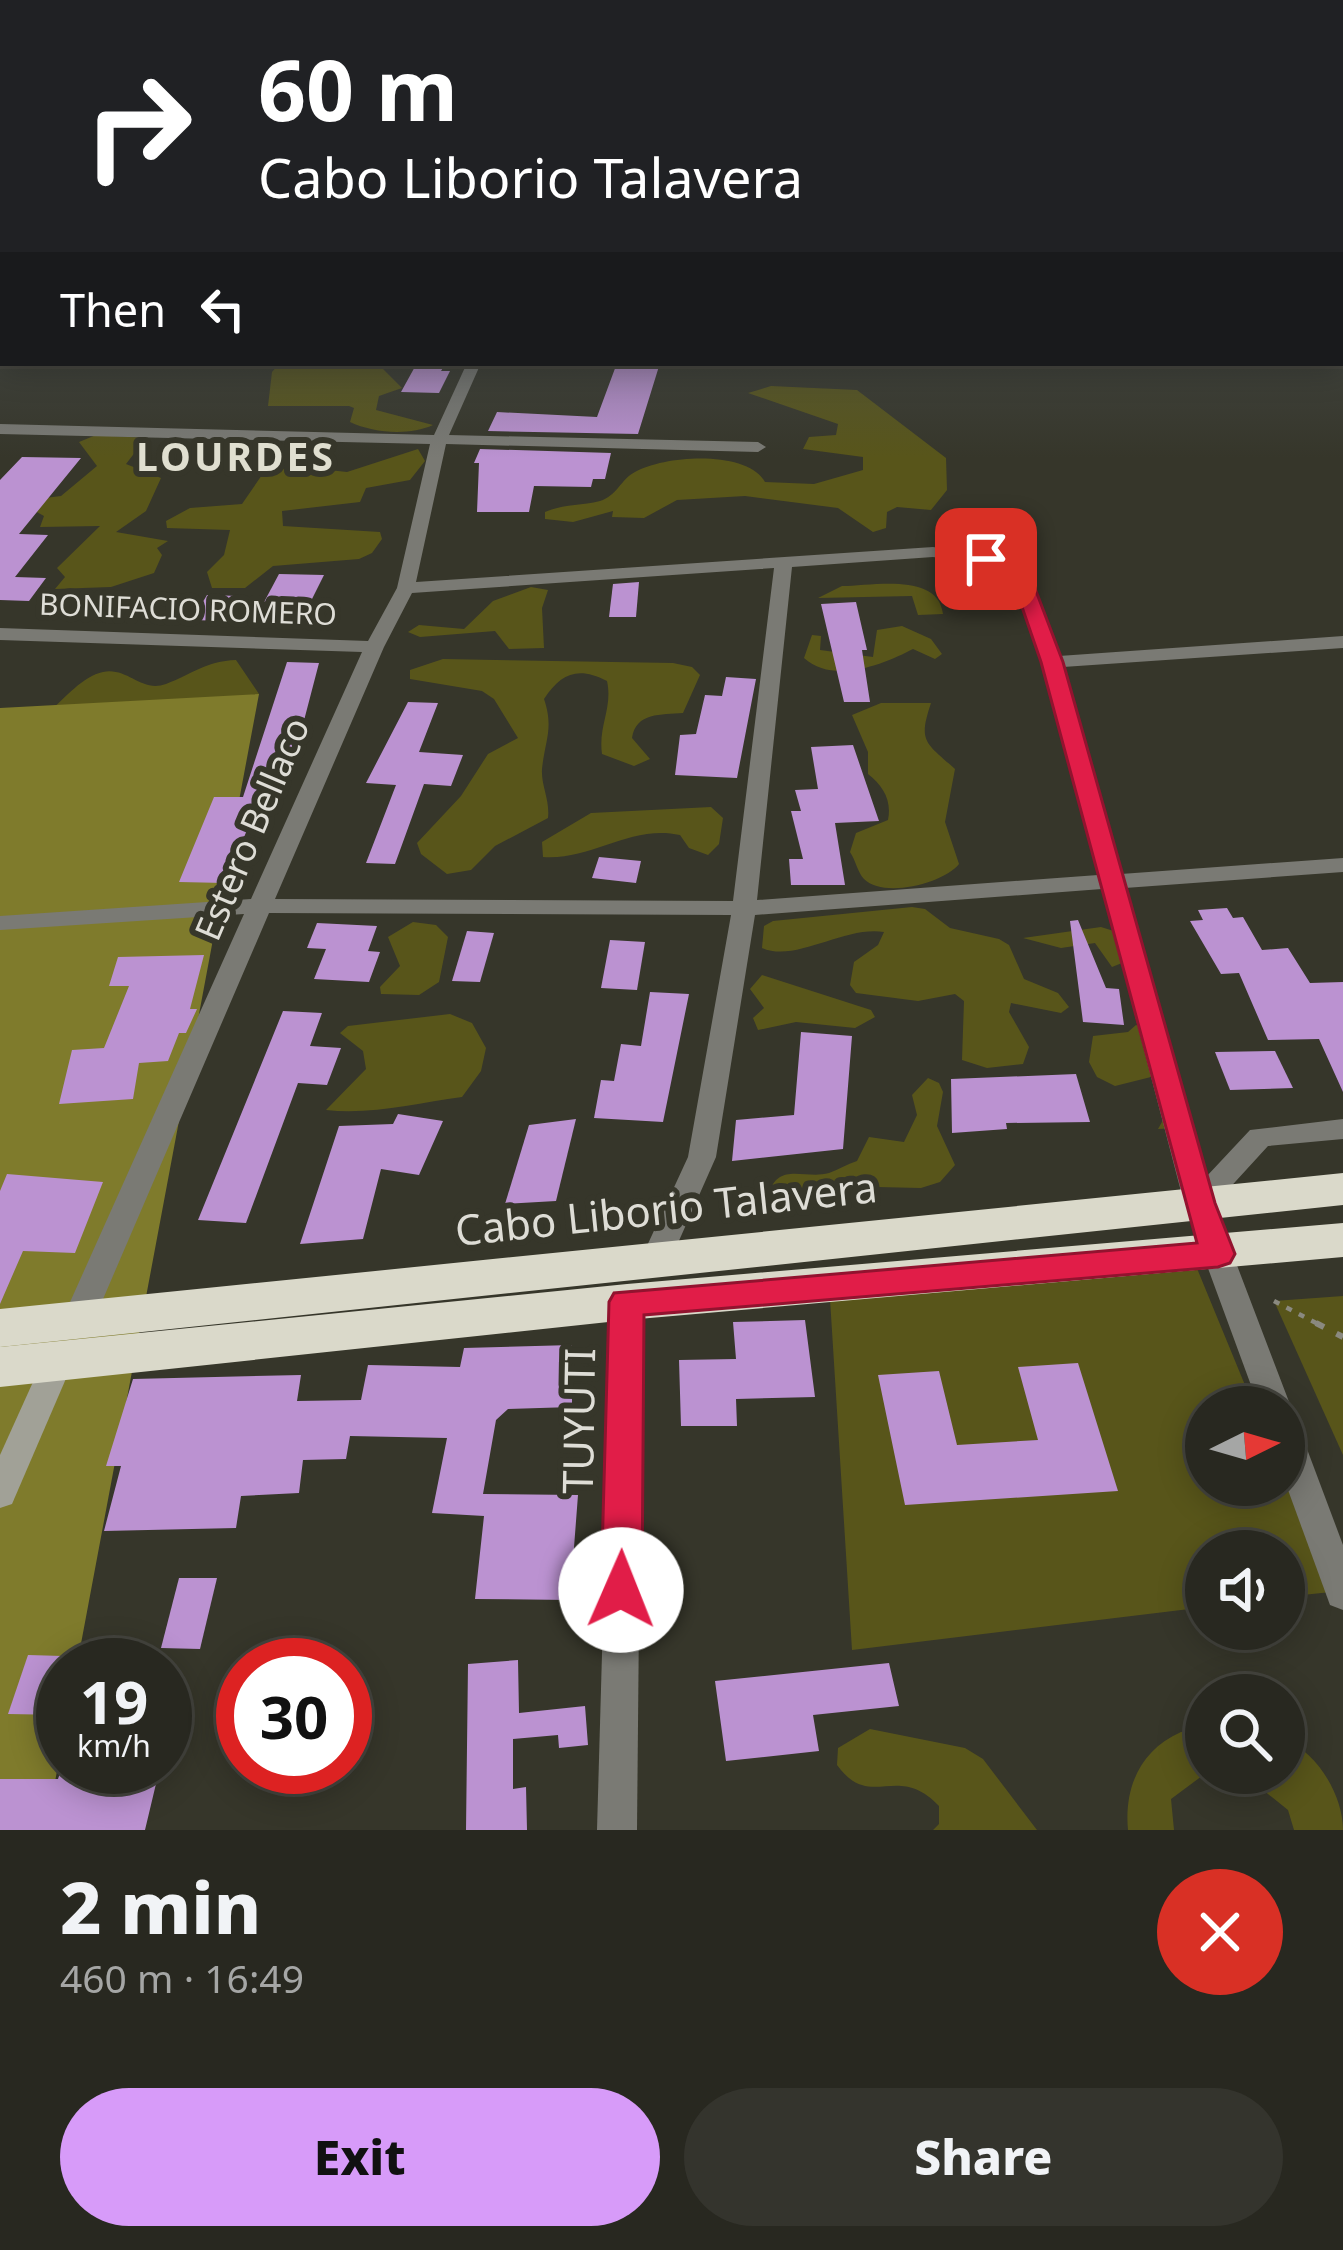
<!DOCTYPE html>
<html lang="en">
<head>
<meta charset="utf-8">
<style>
  :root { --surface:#282820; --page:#34342d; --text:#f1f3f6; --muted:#a5a6a5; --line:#44443e; --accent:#d79bf9 }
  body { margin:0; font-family:"Noto Sans",sans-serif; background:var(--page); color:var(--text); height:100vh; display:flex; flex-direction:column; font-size:45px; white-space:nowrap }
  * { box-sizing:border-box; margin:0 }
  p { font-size:39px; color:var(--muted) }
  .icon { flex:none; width:66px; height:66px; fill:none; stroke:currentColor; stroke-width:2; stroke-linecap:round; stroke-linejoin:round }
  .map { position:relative; height:1830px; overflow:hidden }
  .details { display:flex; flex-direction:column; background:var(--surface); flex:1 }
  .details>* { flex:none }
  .banner { position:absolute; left:0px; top:0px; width:1344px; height:366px; box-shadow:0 6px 30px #0003,0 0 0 3px var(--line); background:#202124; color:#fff; overflow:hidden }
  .needle { width:78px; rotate:85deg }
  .buttons { position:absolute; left:1185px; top:1386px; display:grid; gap:24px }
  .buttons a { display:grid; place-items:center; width:120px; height:120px; border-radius:50%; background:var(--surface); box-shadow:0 6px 30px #0003,0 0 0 3px var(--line); font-size:60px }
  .speed { position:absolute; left:36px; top:1638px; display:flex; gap:24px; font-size:60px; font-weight:700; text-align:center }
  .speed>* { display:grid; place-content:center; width:156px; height:156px; border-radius:50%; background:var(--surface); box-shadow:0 6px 30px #0003,0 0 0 3px var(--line); line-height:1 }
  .speed small { font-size:30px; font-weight:400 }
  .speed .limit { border:18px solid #d22; background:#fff; color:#111 }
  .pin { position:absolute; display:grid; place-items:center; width:102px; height:102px; color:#fff; margin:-51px; border-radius:24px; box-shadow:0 6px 18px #0006 }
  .me { position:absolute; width:132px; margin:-66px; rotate:1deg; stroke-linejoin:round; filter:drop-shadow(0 0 9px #0008) }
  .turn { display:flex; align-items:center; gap:42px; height:252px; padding:0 60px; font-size:54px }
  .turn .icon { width:156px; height:156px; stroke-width:2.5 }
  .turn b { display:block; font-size:84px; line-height:102px }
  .then { display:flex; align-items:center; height:114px; padding:0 60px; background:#0003; gap:24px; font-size:45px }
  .round { display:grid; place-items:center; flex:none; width:126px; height:126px; border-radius:63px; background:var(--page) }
  .overview { display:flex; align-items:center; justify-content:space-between; height:204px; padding:0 60px }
  h1 { font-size:72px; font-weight:800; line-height:90px }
  .primary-button { display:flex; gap:24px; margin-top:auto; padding:24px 60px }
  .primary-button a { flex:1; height:138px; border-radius:72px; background:var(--accent); color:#111; font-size:48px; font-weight:800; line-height:138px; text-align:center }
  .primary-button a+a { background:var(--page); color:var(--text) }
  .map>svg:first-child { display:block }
  .green { fill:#58551a }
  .water { fill:#7f7b2c }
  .building { fill:#bb92d1 }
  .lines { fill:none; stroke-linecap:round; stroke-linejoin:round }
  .path-far1 { stroke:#8a8980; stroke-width:4.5; stroke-dasharray:6 8; stroke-linecap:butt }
  .path { stroke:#8a8980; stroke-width:6; stroke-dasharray:9 14; stroke-linecap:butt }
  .street { fill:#7a7a74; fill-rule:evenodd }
  .secondary { fill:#a1a197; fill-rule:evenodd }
  .highway { fill:#dad9ca; fill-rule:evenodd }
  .route { fill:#e11d48; stroke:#92132f; stroke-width:3 }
  .labels { text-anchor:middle; stroke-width:12; stroke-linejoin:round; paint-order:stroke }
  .far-street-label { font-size:30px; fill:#deddd6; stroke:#36362a }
  .street-label { font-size:36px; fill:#deddd6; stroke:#36362a }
  .far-district-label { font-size:39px; font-weight:bold; letter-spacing:3px; fill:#e0dfd0; stroke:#36362a }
  .near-street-label { font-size:42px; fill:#deddd6; stroke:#36362a }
</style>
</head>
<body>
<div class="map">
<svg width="1343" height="1830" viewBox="0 0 1343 1830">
  <rect width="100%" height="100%" fill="#36362a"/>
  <g class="green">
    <path d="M280 363H377L402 388 379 396 376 410 433 425C409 436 373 433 350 422L354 408 349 406H268L272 372Z"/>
    <path d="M771 386 857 390 946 458 947 490 931 510 897 507 887 512 886 528 873 532 838 508 745 496 677 500 644 518 612 517 613 511 573 522 545 519V512C563 504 581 506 600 501 617 496 621 479 635 472 666 455 747 450 765 482L814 484 863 470V457L803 449 809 437 836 435 838 424 748 393Z"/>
    <polygon points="96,435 146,438 126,464 161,478 146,511 116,532 168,541 157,548 162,555 154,573 111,587 55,589 65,577 57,568 100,526 40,527 44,516 35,511 37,499 61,496 97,466 79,442"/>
    <polygon points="418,449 425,461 410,480 366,488 360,502 282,511 283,526 380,532 382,539 372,553 359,559 273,566 245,588 212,588 207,572 224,555 230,530 167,528 166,521 190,508 242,504 275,456 292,456 301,467 347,472"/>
    <path d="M842 586C873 586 938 572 943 614L918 615 912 596 818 598Z"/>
    <polygon points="531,587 548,590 542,608 544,648 509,649 495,631 420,637 408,632 419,625 464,629 493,601"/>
    <path d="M902 626 931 639 942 654 935 659 913 649C884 664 834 685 804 658L812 635 821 636 820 650 873 657 877 630Z"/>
    <path d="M443 659 673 663 692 667 700 675 683 713C661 715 636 712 632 738L650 759 634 766 602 754C598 726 613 708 607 681 578 666 561 673 544 699 554 728 545 740 542 769 541 786 550 799 548 818L495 846 471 870 447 874 421 854 417 843 461 796 488 754 518 738 494 699 482 691 410 679V670Z"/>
    <path d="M236 660 259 694 229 712 50 711C65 698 83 676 103 672 128 667 141 693 166 684 192 674 206 661 236 660Z"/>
    <path d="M881 703H931C918 742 925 742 955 769L945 822 959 864C944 883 884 899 864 879 858 873 855 859 850 852L856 833 888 820C892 800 883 786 868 774V752L852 715Z"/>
    <path d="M711 807 723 818 719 844 708 855 689 848 680 835C631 824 590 861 543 857L542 842 591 813Z"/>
    <path d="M912 907 925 909 950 928 999 939 1009 945 1024 979 1058 993 1069 1007 1061 1013 1011 1003 1009 1012 1029 1047 1023 1064 987 1068 962 1060 964 1001 955 994 918 1001 856 993 850 985 854 962 878 945 884 932C843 926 796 963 762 948L764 926 773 921Z"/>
    <polygon points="413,922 436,925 448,937 439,982 419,995 381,994 380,987 400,966 388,937"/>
    <polygon points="1101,927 1120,933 1127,961 1112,967 1095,943 1061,948 1023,938"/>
    <polygon points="762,975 871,1010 875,1017 855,1028 796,1022 758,1030 753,1018 764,1008 750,989"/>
    <path d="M450 1014 472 1023 486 1048 481 1071 462 1097C417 1103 372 1115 326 1110L366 1069 363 1051 340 1033 348 1026Z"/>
    <path d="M1136 1025 1150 1029C1152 1041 1153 1056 1157 1068 1164 1090 1187 1099 1178 1128L1158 1129 1167 1113 1151 1077 1115 1086 1097 1077 1089 1062 1093 1036 1128 1032Z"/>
    <path d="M928 1078 939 1083 943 1092 937 1126 955 1165 940 1182 921 1188 877 1187 865 1181 829 1196 773 1199 769 1194C778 1161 805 1180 829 1173 838 1170 847 1164 857 1161L869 1137 904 1142 917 1115 912 1095Z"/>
    <polygon points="1196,1266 1254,1407 1206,1407 1206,1485 1284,1485 1284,1478 1331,1592 1284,1597 1284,1551 1206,1551 1206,1607 852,1650 830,1299"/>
    <polygon points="1343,1296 1343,1455 1274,1301"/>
    <path d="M870 1729 965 1748 983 1759 1037 1830H933L939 1824V1806C897 1761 871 1812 837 1765L838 1748Z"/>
    <path d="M1181 1732 1206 1733V1773L1171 1799 1174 1830H1128C1124 1788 1140 1750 1181 1732Z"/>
    <path d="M1284 1739C1317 1752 1343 1795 1343 1830H1294L1288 1810 1242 1773H1284Z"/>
  </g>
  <polygon class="water" points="259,694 77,1665 63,1665 63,1739 46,1830 0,1830 0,708"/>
  <g class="building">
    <polygon points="417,363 446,363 441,371 450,371 439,393 401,392"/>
    <polygon points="617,363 660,363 638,434 488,431 497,412 597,417"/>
    <polygon points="480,449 611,453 605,479 593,479 591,487 534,486 529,512 477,512 479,463 474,463"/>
    <polygon points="22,457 81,458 19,534 48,535 15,577 46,578 29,601 0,600 0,480"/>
    <polygon points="279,574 324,575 309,605 263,604"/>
    <polygon points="639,582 636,617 609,617 613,584"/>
    <polygon points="207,595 239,596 225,621 192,620"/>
    <polygon points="856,602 867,650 862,650 870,702 844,702 821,604"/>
    <polygon points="287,662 319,663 289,778 276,778 258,831 247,830 225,883 179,882 214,797 243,797"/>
    <polygon points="726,677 756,679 737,778 675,775 680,735 696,734 705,695 722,696"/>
    <polygon points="408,702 438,703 419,752 463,755 451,786 424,784 395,864 366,863 396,785 366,783"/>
    <polygon points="853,745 879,821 835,823 845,885 791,885 789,859 803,859 791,811 801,811 795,790 818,789 811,747"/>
    <polygon points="599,857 641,861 636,883 592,878"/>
    <polygon points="1227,908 1233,918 1243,917 1262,950 1288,948 1310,983 1343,982 1343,1092 1319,1039 1268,1040 1239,973 1221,974 1190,921 1203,920 1198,910"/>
    <polygon points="1078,920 1106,988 1119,989 1124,1025 1083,1022 1070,921"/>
    <polygon points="317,923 377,926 368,951 380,952 369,982 314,979 326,949 307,948"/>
    <polygon points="467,931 494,933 480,982 452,981"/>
    <polygon points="610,940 645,942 637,990 601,988"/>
    <polygon points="204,955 190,1009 197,1009 186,1033 179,1033 168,1061 139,1063 133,1099 59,1104 72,1050 104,1048 129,986 109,986 118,957"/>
    <polygon points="650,992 689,994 663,1122 594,1118 601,1080 614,1081 621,1044 641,1046"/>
    <polygon points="283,1011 322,1013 310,1046 341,1048 327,1085 298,1083 246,1223 198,1220"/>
    <polygon points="801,1032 852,1036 843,1149 732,1161 736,1120 794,1115"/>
    <polygon points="1275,1051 1293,1088 1230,1090 1215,1052"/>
    <polygon points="1076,1074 1090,1122 1006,1123 1007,1129 952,1133 951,1079"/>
    <polygon points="398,1114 443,1121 419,1175 381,1169 363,1239 300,1244 339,1126 393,1124"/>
    <polygon points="576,1119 556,1201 505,1204 529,1125"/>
    <polygon points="7,1174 103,1182 75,1253 23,1251 0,1304 0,1191"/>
    <polygon points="805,1320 815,1397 736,1399 737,1426 681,1426 679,1360 736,1359 733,1322"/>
    <polygon points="572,1345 572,1407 508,1409 496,1420 483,1494 578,1495 570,1600 475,1599 484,1516 432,1513 447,1438 350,1436 346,1459 303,1460 299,1493 241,1496 236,1528 104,1531 121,1466 106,1466 133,1379 301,1375 297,1401 361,1400 368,1365 460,1367 464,1348"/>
    <polygon points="1078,1363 1118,1491 905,1505 878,1375 939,1371 957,1445 1038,1440 1018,1367"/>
    <polygon points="179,1578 217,1578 200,1649 161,1648"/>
    <polygon points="28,1655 63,1656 63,1715 8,1714"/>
    <polygon points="518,1660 519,1713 585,1706 588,1745 559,1748 558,1735 513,1739 513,1789 526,1787 527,1830 466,1830 468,1664"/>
    <polygon points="889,1663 899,1706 813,1715 819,1751 726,1761 715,1681"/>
    <polygon points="62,1767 160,1767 145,1830 0,1830 0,1779 58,1779"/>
  </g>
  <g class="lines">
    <polyline class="path-far1" points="1274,1301 1322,1326"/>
    <polyline class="path" points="1316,1323 1343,1337"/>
    <g class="street">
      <rect x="0" y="270" width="3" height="8"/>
      <path d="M467 363H481L449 435 758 442 766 447 758 452 446 444 416 582 933 547 992 555 1027 571 1059 656 1343 636V648L1063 667 1121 874 1343 858V872L1125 888 1206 1177 1250 1130 1343 1119V1139L1268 1146 1214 1205 1291 1407 1287 1417 1284 1407H1259L1184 1203 1102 889 755 915 716 1157 670 1261 666 1269 655 1273 644 1269 640 1261 688 1157 731 915 269 913 94 1320 89 1329 78 1332 67 1329 62 1320 244 914 0 930V916L251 899 362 652 0 640V628L368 641 397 588 430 444 0 434V424L434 435ZM933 557 982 564 1013 578 1042 662 1098 875 757 900 792 567ZM774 568 733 901 275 899 384 647 412 593Z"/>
      <polygon points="627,1290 638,1293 642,1302 637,1830 597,1830 612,1302 616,1293"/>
      <polygon points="1284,1419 1296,1423 1301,1433 1343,1545 1343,1610 1330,1605 1284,1479"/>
    </g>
    <polygon class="secondary" points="58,1347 69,1351 74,1360 12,1504 0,1508 0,1455 47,1351"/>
    <g class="highway">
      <polygon points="1343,1173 1343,1205 0,1347 0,1309"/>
      <polygon points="1343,1223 1343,1257 627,1320 0,1387 0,1347 627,1284"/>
    </g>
  </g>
  <linearGradient id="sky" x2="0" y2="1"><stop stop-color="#1e1e17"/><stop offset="0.44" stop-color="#4c5255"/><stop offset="1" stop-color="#4c5255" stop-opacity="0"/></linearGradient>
  <rect width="1343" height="458" fill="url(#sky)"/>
  <polygon class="route" points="986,553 1028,570 1063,662 1215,1203 1235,1254 1230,1263 1218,1267 644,1315 642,1590 636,1604 621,1609 607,1604 601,1590 609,1302 614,1293 1197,1243 1041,662 1012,578 976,559"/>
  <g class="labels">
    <g class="far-street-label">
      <text transform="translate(188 610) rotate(2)" y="10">BONIFACIO ROMERO</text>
    </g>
    <g class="street-label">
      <text transform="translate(252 829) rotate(-67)" y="13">Estero Bellaco</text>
    </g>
    <g class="far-district-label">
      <text x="236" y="471">LOURDES</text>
    </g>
    <g class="near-street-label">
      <text transform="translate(666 1209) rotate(-6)" y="15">Cabo Liborio Talavera</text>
      <text transform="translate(579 1421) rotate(-89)" y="15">TUYUTI</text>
    </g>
  </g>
</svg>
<div class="buttons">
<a><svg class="needle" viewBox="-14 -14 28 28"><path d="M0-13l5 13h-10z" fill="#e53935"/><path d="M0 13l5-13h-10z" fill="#a5a6a5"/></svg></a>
<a><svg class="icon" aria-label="sound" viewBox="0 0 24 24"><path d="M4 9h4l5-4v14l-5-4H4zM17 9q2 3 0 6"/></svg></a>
<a><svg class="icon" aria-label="search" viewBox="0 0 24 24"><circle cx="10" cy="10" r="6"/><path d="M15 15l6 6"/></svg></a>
</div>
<div class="speed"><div>19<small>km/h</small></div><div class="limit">30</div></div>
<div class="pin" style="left:986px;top:559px;background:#d93025"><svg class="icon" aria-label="arrive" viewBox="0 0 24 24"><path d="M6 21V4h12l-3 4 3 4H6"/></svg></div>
<svg class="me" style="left:621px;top:1590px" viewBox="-20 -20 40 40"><circle r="19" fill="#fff"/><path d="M0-13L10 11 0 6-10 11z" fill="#e11d48"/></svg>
<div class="banner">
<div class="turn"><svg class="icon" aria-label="right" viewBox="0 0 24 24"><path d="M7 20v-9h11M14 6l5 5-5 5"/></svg><div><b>60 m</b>Cabo Liborio Talavera</div></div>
<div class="then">Then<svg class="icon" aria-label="left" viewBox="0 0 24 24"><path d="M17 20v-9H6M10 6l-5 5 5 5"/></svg></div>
</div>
</div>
<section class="details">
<div class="overview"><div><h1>2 min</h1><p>460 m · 16:49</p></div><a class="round" style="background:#d93025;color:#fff"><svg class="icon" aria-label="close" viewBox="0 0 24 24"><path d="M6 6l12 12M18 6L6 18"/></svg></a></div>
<div class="primary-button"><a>Exit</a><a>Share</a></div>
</section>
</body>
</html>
